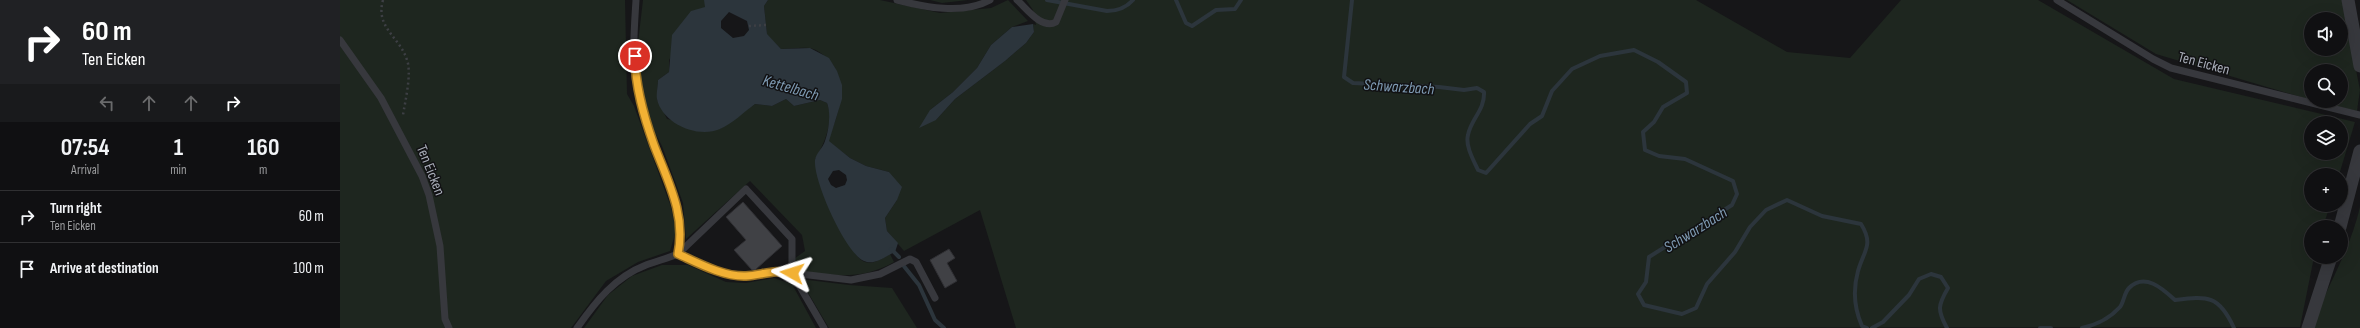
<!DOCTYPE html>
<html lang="en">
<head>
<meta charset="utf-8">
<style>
  :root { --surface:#101012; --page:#19191b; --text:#f1f3f6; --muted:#9c9d9f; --line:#303032 }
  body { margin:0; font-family:"Sofia Sans Condensed",sans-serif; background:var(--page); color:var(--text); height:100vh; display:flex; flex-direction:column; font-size:15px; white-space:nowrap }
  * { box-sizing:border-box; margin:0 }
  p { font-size:13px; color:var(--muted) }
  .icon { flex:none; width:22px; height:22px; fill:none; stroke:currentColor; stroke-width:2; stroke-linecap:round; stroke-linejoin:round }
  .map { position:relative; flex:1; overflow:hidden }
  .side { display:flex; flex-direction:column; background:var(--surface); width:340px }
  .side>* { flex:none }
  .hud { background:#202124; color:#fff; overflow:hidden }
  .tools { position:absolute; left:1964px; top:12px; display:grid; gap:8px }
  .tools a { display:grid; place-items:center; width:44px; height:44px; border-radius:50%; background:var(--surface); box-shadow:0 4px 16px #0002,0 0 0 1px var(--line); font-size:20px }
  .pin { position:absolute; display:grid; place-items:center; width:34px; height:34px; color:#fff; margin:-17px; border:2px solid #fff; border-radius:50%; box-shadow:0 1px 4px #0007 }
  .me { position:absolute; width:44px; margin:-22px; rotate:276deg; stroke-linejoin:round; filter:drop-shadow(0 0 3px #0008) }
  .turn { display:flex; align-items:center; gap:14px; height:84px; padding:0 16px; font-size:18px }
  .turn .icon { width:52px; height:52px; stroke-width:2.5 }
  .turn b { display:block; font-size:28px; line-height:34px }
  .lanes { display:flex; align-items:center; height:38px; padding:0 16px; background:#0003; justify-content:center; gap:20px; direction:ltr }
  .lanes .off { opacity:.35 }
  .eta { display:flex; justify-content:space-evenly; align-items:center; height:68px; text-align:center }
  .eta b { font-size:24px; font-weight:700; line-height:28px }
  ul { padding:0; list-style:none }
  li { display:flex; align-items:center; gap:12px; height:52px; padding:0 16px; border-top:1px solid var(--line) }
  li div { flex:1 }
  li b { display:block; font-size:15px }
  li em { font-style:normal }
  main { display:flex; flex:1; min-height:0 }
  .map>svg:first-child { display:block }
  .green { fill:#1e261f; fill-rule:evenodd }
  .water { fill:#2c353c; fill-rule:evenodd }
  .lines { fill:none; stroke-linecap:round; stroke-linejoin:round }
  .stream { stroke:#2c353c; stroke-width:4 }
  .building { fill:#404145; stroke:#303034 }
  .path { stroke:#3d3f44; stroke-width:2.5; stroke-dasharray:2 3; stroke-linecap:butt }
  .lane { stroke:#37383d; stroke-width:7 }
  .street { stroke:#37383d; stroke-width:13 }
  .route-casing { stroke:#9d7322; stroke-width:10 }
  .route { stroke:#f2b134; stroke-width:7 }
  .labels { text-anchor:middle; stroke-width:3; stroke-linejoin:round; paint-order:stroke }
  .street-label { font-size:15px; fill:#a8adb8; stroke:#111113 }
  .water-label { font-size:16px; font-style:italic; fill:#7f9bb3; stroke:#111113 }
</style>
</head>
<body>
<main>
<section class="side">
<div class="hud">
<div class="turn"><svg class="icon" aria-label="right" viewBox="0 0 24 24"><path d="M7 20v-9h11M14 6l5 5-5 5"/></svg><div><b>60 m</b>Ten Eicken</div></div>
<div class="lanes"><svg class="icon off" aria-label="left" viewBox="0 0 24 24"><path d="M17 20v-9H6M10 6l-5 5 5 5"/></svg><svg class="icon off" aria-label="ahead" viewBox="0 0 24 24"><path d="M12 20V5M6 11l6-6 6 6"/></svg><svg class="icon off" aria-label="ahead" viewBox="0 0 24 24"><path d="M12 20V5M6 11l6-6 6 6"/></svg><svg class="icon" aria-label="right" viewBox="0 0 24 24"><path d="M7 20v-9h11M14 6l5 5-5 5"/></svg></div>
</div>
<div class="eta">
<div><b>07:54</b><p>Arrival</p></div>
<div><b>1</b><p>min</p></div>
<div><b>160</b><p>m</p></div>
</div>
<ul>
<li><svg class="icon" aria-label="right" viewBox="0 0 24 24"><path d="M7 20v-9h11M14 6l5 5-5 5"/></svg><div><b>Turn right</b><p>Ten Eicken</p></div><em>60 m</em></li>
<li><svg class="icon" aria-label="arrive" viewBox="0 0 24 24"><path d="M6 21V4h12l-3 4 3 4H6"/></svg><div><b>Arrive at destination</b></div><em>100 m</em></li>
</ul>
</section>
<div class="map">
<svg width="2020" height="328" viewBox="0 0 2020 328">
  <rect width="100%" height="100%" fill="#161618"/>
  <g class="green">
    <polygon points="0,0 285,0 287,94 294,106 331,207 336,231 330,251 298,262 266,281 231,328 0,328"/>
    <path d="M303 0H365V7L329 60V72L318 80 317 99 327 119 380 129 415 104 432 106 446 99 454 106 480 100 487 103C494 121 485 143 475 159 483 179 506 256 525 262 534 265 543 258 550 254L554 262C521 281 493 275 457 271L454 259 465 251 462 235 410 181 346 239 343 203 322 146 314 131 295 68Z"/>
    <path d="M428 0H540L600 13 651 8 668 0 688 21 672 27 651 45 637 68 613 92 590 110 596 120 615 99 665 61 686 43 694 32 693 24 696 25 693 10 686 0H1356L1447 52 1510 58 1561 0H1698L1834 79 2015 122 1999 175H1971V205H1990L1983 227H1971V257H1974L1960 327 676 328 640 210 564 251 547 231 545 218 557 200 549 172 526 166 510 158 488 141C497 115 509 91 493 65 488 58 478 49 469 48 460 47 450 49 441 49L427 35 424 6ZM1971 123H2001V153H1971Z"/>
    <polygon points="590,0 628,0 602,3"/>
    <path d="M1727 0H2002L2020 90 2017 111 1975 101H2001V71H1971V100L1816 54ZM1971 19H2001V49H1971Z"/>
    <path d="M2020 207V328H1970C1987 288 2010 250 2020 207Z"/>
    <polygon points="322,265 348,265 386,282 406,283 434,278 452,284 476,328 244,328 268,295 292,276"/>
    <polygon points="460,279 509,285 552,288 577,328 489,328"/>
  </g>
  <g class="water">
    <path d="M364 0H428L424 6 427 34 441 49 470 48 489 58 497 71 502 85V99L489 141 510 158 526 166 549 172 562 187 557 200 545 218 547 231 558 243 555 252C546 256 534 266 524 261 506 254 473 181 475 160 476 153 483 148 485 141 489 130 491 113 487 103L480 100 454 106 446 99 432 106 415 104C404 112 392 124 380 129 357 139 322 123 317 99 316 94 318 86 318 80L329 72 332 35 351 11 365 7ZM389 12 407 21 409 30 404 36 393 38 381 28V21ZM499 170 506 175 507 180 505 185 496 188 491 185 488 179 493 171Z"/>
    <polygon points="693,24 694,32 686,43 665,61 615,99 596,120 579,128 590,110 613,92 637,68 651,45 672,27"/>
  </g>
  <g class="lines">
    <g class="stream">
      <path d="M707 0 767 11C777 11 786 8 793 0"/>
      <polyline points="836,0 846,23 852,26 876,10 895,9 901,0"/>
      <path d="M1012 0 1004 77 1013 83 1099 87 1124 90 1137 88 1144 92C1145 110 1131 119 1128 135 1125 146 1134 161 1138 170L1146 173 1190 124 1202 116 1212 91 1232 69 1260 56 1294 50 1318 62 1346 82 1347 93 1323 107 1314 122 1303 132 1305 150 1319 156 1345 159 1393 181 1397 194 1392 205 1309 257 1306 282 1298 294 1304 305 1342 314 1356 308 1367 284 1395 252 1410 227 1426 210 1447 200 1482 216 1521 224C1534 245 1524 250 1518 271 1513 289 1514 308 1522 326L1527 328"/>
      <polyline points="551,249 559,257"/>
      <polyline points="563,265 579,285 595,320 604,328"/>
      <path d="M1532 328 1543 322 1569 295 1579 279 1591 274 1601 277 1608 288C1598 305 1597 310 1607 328"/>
      <polyline points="1700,328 1711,328"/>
      <path d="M1742 328C1756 325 1770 318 1780 307 1784 302 1784 293 1789 288 1805 272 1823 289 1835 300 1868 296 1879 295 1894 328"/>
    </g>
  </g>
  <g class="building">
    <polygon points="403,202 442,246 415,270 412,270 394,250 406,240 386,217"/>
    <polygon points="609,249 615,258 607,263 617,281 605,288 590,260"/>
  </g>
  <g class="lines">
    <g class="path">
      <path d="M43 0C35 28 60 37 67 60 72 73 65 102 63 115"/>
      <polyline points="409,26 426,25"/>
    </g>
    <g class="lane">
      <path d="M296 0C294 32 291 66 299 97 303 114 308 131 315 147 328 181 346 214 339 252"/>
      <path d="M557 0C584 7 623 15 650 0"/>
      <path d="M677 0C687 9 702 30 716 22L725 0"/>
      <polyline points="1717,0 1813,59 1831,68 2020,115"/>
      <polyline points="0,40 41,98 82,176 89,195 100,246 105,319 109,328"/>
      <polyline points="338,254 406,189 452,239 452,273 511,280 540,274 570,259 576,262 595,298"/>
      <path d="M237 328C256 301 275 277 306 265 317 261 328 258 338 254 358 263 384 277 406 276 422 275 435 269 452 273L484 328"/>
    </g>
    <g class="street">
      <polyline points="2008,0 2020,66"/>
      <polyline points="2000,227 2020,151"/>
      <polyline points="1968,328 1991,257"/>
    </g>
  </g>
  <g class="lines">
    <g class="route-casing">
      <path id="route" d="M295 56C295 87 304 117 314 145 328 182 346 214 338 254 358 263 384 277 406 276 422 275 435 269 452 273"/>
    </g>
    <use href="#route" class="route"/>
  </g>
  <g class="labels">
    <g class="street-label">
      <text transform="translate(1864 63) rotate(15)" y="5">Ten Eicken</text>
      <text transform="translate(91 170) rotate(68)" y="5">Ten Eicken</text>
    </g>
    <g class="water-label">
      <text transform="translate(1059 86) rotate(4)" y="6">Schwarzbach</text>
      <text transform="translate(451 87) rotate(16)" y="6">Kettelbach</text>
      <text transform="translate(1355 229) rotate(-32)" y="6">Schwarzbach</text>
    </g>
  </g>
</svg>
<div class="tools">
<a><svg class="icon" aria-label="sound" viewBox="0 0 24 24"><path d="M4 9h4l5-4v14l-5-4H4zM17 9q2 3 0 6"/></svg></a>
<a><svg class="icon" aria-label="search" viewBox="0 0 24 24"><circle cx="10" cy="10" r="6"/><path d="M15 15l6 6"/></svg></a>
<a><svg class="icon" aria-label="layers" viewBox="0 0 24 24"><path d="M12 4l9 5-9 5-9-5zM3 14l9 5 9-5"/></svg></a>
<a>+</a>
<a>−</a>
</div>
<div class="pin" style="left:295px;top:56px;background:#d93025"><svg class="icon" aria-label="arrive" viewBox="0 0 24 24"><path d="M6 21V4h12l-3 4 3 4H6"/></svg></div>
<svg class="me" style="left:452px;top:273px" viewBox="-20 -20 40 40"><path d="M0-17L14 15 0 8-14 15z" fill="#f2b134" stroke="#fff" stroke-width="4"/></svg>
</div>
</main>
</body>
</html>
